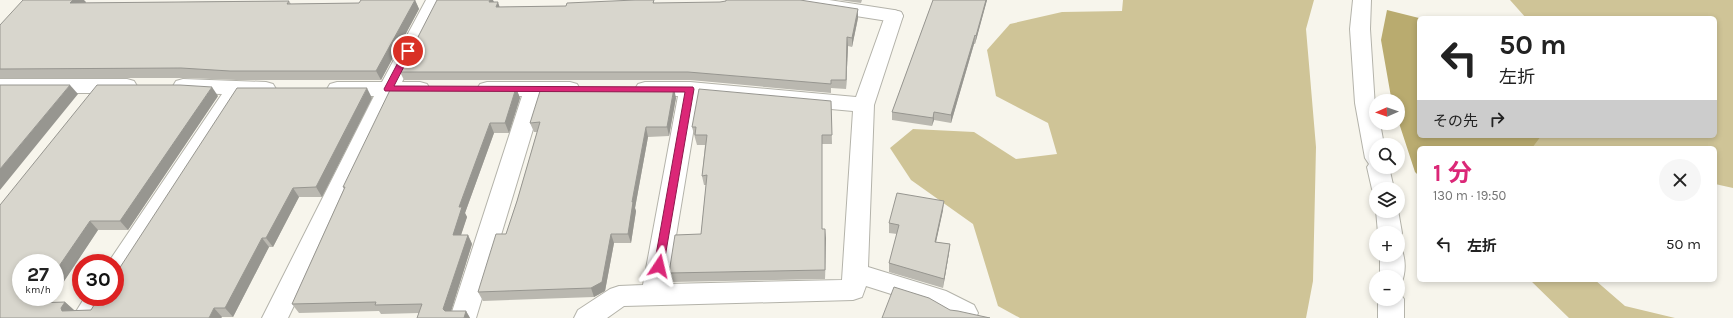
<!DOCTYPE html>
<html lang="ja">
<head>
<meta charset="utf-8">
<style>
  :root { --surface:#fff; --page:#f6f6f6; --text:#222; --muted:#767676; --accent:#db2777 }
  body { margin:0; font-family:Karla,"Noto Sans JP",sans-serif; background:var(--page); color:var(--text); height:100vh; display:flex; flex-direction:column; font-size:15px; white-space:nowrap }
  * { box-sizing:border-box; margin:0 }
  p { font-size:13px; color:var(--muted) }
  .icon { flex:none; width:22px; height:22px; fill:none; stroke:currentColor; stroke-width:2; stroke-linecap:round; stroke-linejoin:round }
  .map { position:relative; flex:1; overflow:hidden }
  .side { position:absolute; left:1417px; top:146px; width:300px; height:136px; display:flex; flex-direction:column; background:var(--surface); border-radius:6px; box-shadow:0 2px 6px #0003 }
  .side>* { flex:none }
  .hud { position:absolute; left:1417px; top:16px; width:300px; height:122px; border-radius:6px; box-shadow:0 2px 6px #0003; background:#fff; color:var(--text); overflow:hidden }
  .needle { width:26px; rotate:268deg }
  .fabs { position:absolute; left:1369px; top:94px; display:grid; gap:8px }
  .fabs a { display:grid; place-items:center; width:36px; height:36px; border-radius:50%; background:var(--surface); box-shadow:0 2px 6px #0003; font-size:20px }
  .speed { position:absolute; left:12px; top:254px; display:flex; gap:8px; font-size:20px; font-weight:700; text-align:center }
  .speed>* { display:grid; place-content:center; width:52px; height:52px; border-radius:50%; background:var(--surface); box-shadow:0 2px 6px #0003; line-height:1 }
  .speed small { font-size:10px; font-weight:400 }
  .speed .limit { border:6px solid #d22; background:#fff; color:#111 }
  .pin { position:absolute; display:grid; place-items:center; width:34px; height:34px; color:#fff; margin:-17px; border:2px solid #fff; border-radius:50%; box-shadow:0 1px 4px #0007 }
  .me { position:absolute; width:44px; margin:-22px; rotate:10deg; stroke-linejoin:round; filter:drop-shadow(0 0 3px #0008) }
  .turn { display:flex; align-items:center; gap:14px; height:84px; padding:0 16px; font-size:18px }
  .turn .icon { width:52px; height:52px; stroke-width:2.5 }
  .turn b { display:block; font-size:28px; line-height:34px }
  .then { display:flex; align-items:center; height:38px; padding:0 16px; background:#0003; gap:8px; font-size:15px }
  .round { display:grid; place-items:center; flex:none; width:42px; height:42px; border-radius:21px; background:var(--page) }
  .overview { display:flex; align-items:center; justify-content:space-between; height:68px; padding:0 16px }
  h1 { font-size:24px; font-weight:700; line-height:30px; color:var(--accent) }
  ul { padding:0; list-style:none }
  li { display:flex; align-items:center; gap:12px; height:60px; padding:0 16px }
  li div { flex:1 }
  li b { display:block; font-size:15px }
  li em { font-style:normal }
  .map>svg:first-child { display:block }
  .green { fill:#cfc497 }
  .water { fill:#b9ab6f }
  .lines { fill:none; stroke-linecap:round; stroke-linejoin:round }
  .minor-casing { stroke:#b4b3aa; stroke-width:2 }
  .tertiary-casing { stroke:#b4b3aa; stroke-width:2 }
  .minor { fill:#fff; fill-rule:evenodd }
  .tertiary { fill:#fff; fill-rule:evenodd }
  .wall { fill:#bab8b0 }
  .shaded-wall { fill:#979690 }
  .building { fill:#d8d6cd; stroke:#979690 }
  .route { fill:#db2777; stroke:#8e194d }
</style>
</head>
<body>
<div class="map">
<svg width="1733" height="318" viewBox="0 0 1733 318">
  <rect width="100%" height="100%" fill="#f7f5ec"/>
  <g class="green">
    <polygon points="1123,0 1314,0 1306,29 1316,147 1313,281 1306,318 1020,318 998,306 973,224 911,180 890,148 913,129 974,132 1016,159 1057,154 1048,123 996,96 987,50 1010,24 1062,12 1122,11"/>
    <polygon points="1510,0 1733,0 1733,188 1715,184 1715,148 1509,148 1518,136 1715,136 1715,18 1526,18"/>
    <polygon points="1530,280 1595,280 1625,306 1675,318 1569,318"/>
  </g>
  <polygon class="water" points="1387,10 1419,18 1419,136 1541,136 1532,148 1419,148 1419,176 1415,172 1398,120 1398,101 1392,101 1391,97 1381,40"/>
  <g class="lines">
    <g class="minor-casing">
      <g id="minor">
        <polygon points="426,0 444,0 402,82 420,82 427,84 430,89 427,94 420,96 395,96 288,318 262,318 374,96 337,96 330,94 327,89 330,84 337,82 382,82"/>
        <path d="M894 10 901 12 903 16 874 105 868 267 946 291 974 305 978 313 976 318H950L929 306 866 286 862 297 853 300 624 306 607 318H574L578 310 610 289 619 286 643 285 678 96H645L638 94 635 89 638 84 645 82H690L856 97 885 16 887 12ZM699 97 853 111 842 280 668 284Z"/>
        <polygon points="0,79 127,79 134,81 137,86 134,91 127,93 0,93"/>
        <polygon points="183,79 266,82 273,84 276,89 273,94 266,96 242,95 124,280 115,283 115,263 108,263 222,94 183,93 176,91 173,86 176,81"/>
        <polygon points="487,82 570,82 577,84 580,89 577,94 570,96 543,96 476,318 450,318 522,96 487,96 480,94 477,89 480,84"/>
        <polygon points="85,297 111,297 99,318 72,318"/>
      </g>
    </g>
    <g class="tertiary-casing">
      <g id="tertiary">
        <polygon points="783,0 829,0 894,10 901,12 903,16 901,20 894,22 792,6 785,4"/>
        <polygon points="1353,0 1371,0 1370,29 1376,123 1380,123 1384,145 1376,145 1376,167 1389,167 1394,189 1376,189 1376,195 1372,189 1367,167 1369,164 1365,158 1355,103 1350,29"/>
        <polygon points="1376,210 1398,210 1402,233 1398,240 1398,233 1378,233"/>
        <path d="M1398 247 1401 248C1406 259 1406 273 1401 284L1398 285V277H1380V255H1398Z"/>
        <polygon points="1398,291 1404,299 1404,318 1378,318 1378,299 1398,299"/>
      </g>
    </g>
    <use href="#minor" class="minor"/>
    <use href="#tertiary" class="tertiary"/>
  </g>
  <g class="wall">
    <polygon points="415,0 419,9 381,80 236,80 187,78 0,78 0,25 86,2 86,3 289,1 291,4 359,3"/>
    <polygon points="654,0 654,3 858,18 852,47 848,46 846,89 831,88 831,93 690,80 404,80 400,72 500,7 566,6"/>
    <polygon points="839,0 862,0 861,3"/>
    <polygon points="933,0 987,0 975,44 974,44 951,123 934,120 932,126 892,120 892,112"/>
    <polygon points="516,88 520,98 509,133 494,133 465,213 467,217 461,235 468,235 472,244 451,311 466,311 470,318 417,318 419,313 381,314 379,311 299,313 292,304 344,189 343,187"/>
    <polygon points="218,96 128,230 98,230 50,302 65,302 74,310 91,310 117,272 372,98 322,197 299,197 273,247 269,247 233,317 222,317 221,318 0,318 0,205"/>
    <polygon points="676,98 669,136 648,137 635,208 636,211 631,243 614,243 605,291 594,297 483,301 478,292 506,234 517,201 537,132 534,132 530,123"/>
    <polygon points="831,101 832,144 822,144 822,229 825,229 825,279 672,282 669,273 701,234 706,185 704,185 702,176 705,145 697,145 692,127"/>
    <polygon points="943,210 936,242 950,244 949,253 943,288 889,272 889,263 897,234 889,233 889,223"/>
  </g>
  <g class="shaded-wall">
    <polygon points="73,0 84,0 86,2 77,12 70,3"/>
    <polygon points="415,0 419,9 381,80 376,71"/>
    <polygon points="490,0 493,0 495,4 489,2"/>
    <polygon points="986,0 987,0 975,44 976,36"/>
    <polygon points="498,2 501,11 496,7"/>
    <polygon points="858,9 858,18 852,47 852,38"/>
    <polygon points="975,35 974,44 951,123 951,115"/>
    <polygon points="847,37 848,46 846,89 846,80"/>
    <polygon points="70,85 78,94 0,190 0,169"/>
    <polygon points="212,87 218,96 128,230 120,221"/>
    <polygon points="367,88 372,98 322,197 316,187"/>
    <polygon points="516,88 520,98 509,133 505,123"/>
    <polygon points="674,88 676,98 669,136 667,127"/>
    <polygon points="934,112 934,120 932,126 933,118"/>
    <polygon points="490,123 494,133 465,213 467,217 458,244 453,235 459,207"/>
    <polygon points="646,127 648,137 635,208 636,211 631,243 628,234 632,202"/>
    <polygon points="293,188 299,197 273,247 266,238"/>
    <polygon points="944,201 943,210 934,251 935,242"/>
    <polygon points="90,221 98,230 55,295 55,272"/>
    <polygon points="825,229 826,238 825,279"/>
    <polygon points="611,234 614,243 605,291 594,297 591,288"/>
    <polygon points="468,235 472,244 449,318 443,309"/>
    <polygon points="262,238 269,247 233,317 225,308"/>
    <polygon points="950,244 949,253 943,288 944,279"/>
    <polygon points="38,297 54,297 44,312 34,303"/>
    <polygon points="65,302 75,311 62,311 61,308"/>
    <polygon points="214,308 222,317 221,318 209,318"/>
    <polygon points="466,311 470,318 464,318"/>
  </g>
  <g class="building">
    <polygon points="23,0 73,0 70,3 289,1 287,4 359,3 361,0 415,0 376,71 230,71 181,68 0,69 0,25"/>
    <polygon points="437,0 490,0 489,2 498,2 496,7 566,6 567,3 635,0 654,0 653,3 720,2 726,1 726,0 800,0 858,9 852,38 847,37 846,80 831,80 831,84 688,72 400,72"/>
    <polygon points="933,0 986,0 976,36 975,35 951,115 934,112 933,118 892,112"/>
    <polygon points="0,85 70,85 0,169"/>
    <polygon points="97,85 180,85 212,87 120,221 90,221 55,272 55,263 21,263 21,297 38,297 34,303 65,302 61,308 62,311 91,310 99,297 115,297 115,272 117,272 237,88 367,88 316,187 293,188 266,238 262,238 225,308 214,308 209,318 0,318 0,205"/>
    <polygon points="391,88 516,88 505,123 490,123 459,207 462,207 453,235 468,235 443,309 445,311 466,311 464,318 417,318 422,304 375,305 376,302 292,304 345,187 343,187"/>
    <polygon points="541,88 674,88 667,127 646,127 632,202 633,202 628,234 611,234 602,282 591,288 478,292 496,234 506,234 517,201 540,122 530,123"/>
    <polygon points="699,89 831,101 832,135 822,135 822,229 825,229 825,270 669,273 675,235 701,234 707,175 702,176 707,135 695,135 696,127 692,127"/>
    <polygon points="897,193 944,201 935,242 950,244 944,279 889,263 899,225 889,223"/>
    <polygon points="894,287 929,298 950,310 958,311 990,318 882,318"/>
  </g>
  <polygon class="route" points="408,48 412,51 394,86 693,87 694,89 663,269 655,269 654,266 685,92 385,91 384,89 404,51"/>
</svg>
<div class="fabs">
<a><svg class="needle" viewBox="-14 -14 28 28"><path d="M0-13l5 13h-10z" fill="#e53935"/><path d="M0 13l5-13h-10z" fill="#767676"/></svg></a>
<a><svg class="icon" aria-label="search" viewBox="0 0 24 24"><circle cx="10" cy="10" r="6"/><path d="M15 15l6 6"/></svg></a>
<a><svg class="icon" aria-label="layers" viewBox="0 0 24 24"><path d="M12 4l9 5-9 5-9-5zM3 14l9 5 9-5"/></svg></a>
<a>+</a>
<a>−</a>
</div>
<div class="speed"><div>27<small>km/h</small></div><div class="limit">30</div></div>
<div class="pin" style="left:408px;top:51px;background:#d93025"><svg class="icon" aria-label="arrive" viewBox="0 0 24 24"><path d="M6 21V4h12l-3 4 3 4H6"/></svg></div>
<svg class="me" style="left:659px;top:266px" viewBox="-20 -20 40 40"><path d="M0-17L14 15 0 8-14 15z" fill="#db2777" stroke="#fff" stroke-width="4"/></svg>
<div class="hud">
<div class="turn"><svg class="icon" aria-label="left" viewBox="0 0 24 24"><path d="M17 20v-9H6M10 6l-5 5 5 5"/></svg><div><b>50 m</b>左折</div></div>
<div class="then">その先<svg class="icon" aria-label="right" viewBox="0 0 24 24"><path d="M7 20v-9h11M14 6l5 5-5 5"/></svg></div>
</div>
<section class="side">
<div class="overview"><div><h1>1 分</h1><p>130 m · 19:50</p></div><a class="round"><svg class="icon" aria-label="close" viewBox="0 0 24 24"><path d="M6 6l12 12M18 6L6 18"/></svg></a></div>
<ul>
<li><svg class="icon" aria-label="left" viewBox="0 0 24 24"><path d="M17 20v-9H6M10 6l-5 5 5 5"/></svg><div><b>左折</b></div><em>50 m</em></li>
</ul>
</section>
</div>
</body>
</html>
